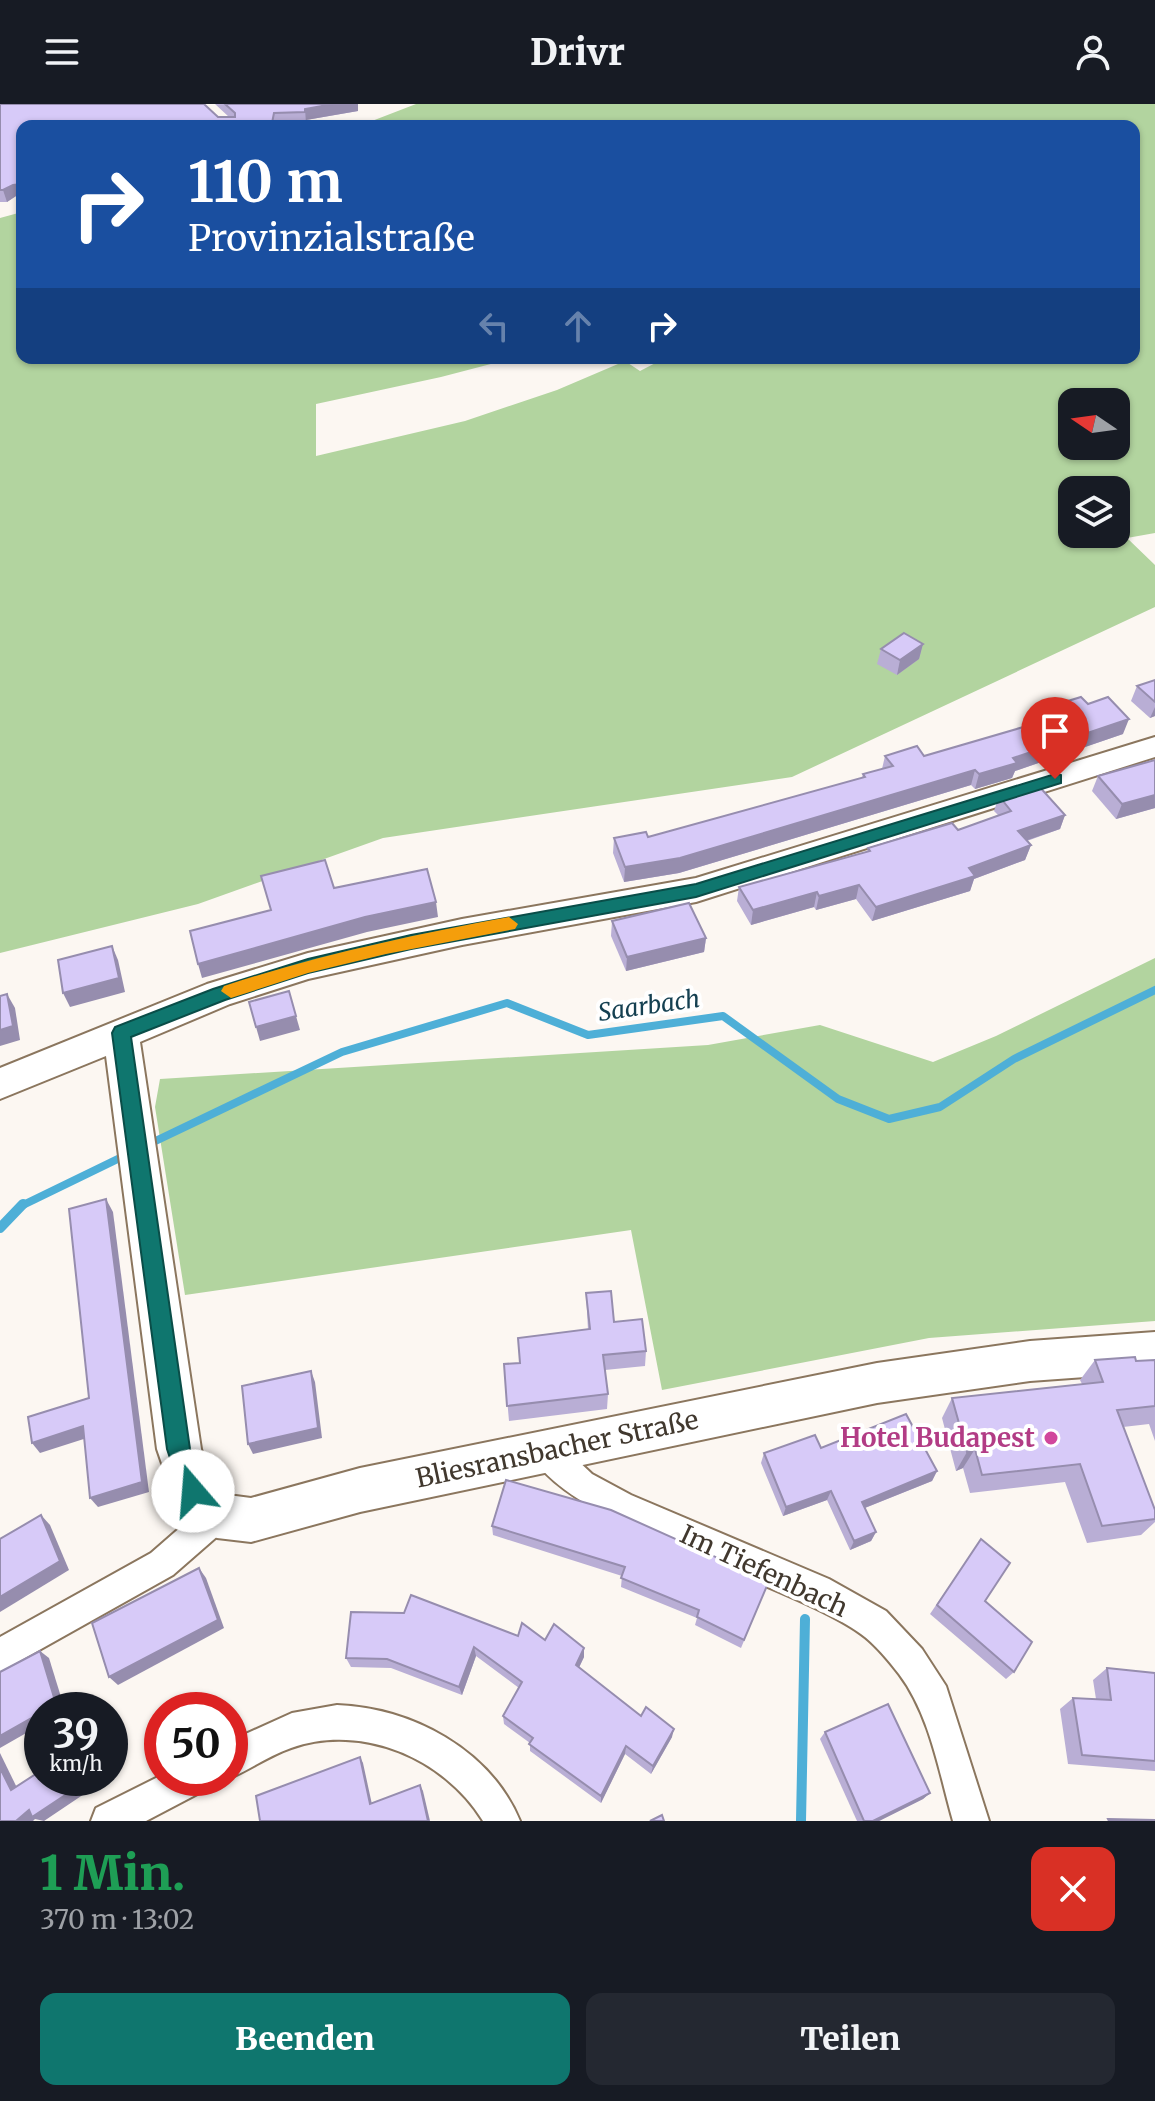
<!DOCTYPE html>
<html lang="de">
<head>
<meta charset="utf-8">
<style>
  :root { --surface:#171b24; --page:#242831; --text:#f1f3f6; --muted:#9ea1a6; --accent:#0f766e }
  body { margin:0; font-family:Merriweather,serif; background:var(--page); color:var(--text); height:100vh; display:flex; flex-direction:column; font-size:30px; white-space:nowrap }
  * { box-sizing:border-box; margin:0 }
  p { font-size:26px; color:var(--muted) }
  .icon { flex:none; width:44px; height:44px; fill:none; stroke:currentColor; stroke-width:2; stroke-linecap:round; stroke-linejoin:round }
  .map { position:relative; height:1717px; overflow:hidden }
  .details { display:flex; flex-direction:column; background:var(--surface); flex:1 }
  .details>* { flex:none }
  .hud { position:absolute; left:16px; top:16px; width:1124px; height:244px; border-radius:16px; box-shadow:0 2px 6px #0004; background:#1a4fa0; color:#fff; overflow:hidden }
  .needle { width:52px; rotate:283deg }
  .buttons { position:absolute; left:1058px; top:284px; display:grid; gap:16px }
  .buttons a { display:grid; place-items:center; width:72px; height:72px; border-radius:16px; background:var(--surface); box-shadow:0 2px 6px #0004; font-size:40px }
  .speed { position:absolute; left:24px; top:1588px; display:flex; gap:16px; font-size:40px; font-weight:700; text-align:center }
  .speed>* { display:grid; place-content:center; width:104px; height:104px; border-radius:50%; background:var(--surface); box-shadow:0 2px 6px #0004; line-height:1 }
  .speed small { font-size:20px; font-weight:400 }
  .speed .limit { border:12px solid #d22; background:#fff; color:#111 }
  .pin { position:absolute; display:grid; place-items:center; width:68px; height:68px; color:#fff; margin:-82px -34px; border-radius:50% 50% 50% 0; rotate:-45deg; box-shadow:0 0 8px #0007 }
  .pin .icon { rotate:45deg }
  .me { position:absolute; width:88px; margin:-44px; rotate:342deg; stroke-linejoin:round; filter:drop-shadow(0 0 6px #0008) }
  .turn { display:flex; align-items:center; gap:28px; height:168px; padding:0 40px; font-size:36px }
  .turn .icon { width:104px; height:104px; stroke-width:2.5 }
  .turn b { display:block; font-size:56px; line-height:68px }
  .lanes { display:flex; align-items:center; height:76px; padding:0 40px; background:#0003; justify-content:center; gap:40px; direction:ltr }
  .lanes .off { opacity:.35 }
  .round { display:grid; place-items:center; flex:none; width:84px; height:84px; border-radius:16px; background:var(--page) }
  .overview { display:flex; align-items:center; justify-content:space-between; height:136px; padding:0 40px }
  h1 { font-size:48px; font-weight:800; line-height:60px; color:#1e9e55 }
  .button { display:flex; gap:16px; margin-top:auto; padding:16px 40px }
  .button a { flex:1; height:92px; border-radius:16px; background:var(--accent); color:#fff; font-size:32px; font-weight:800; line-height:92px; text-align:center }
  .button a+a { background:var(--page); color:var(--text) }
  header { display:flex; justify-content:space-between; align-items:center; height:104px; padding:0 40px; background:var(--surface); font-size:36px; font-weight:800 }
  .map>svg:first-child { display:block }
  .green { fill:#b2d49f; fill-rule:evenodd }
  .lines { fill:none; stroke-linecap:round; stroke-linejoin:round }
  .stream-far1 { stroke:#4eafd7; stroke-width:8 }
  .stream { stroke:#4eafd7; stroke-width:10 }
  .minor-casing { stroke:#8b765e; stroke-width:4 }
  .secondary-casing { stroke:#8b765e; stroke-width:4 }
  .minor { fill:#fff; fill-rule:evenodd }
  .secondary { fill:#fff; fill-rule:evenodd }
  .wall { fill:#b9aed5 }
  .shaded-wall { fill:#968dae }
  .building { fill:#d7caf8; stroke:#968dae; stroke-width:2 }
  .route { fill:#0f766e; stroke:#0a4d48; stroke-width:2 }
  .slow { fill:#f59e0b }
  .hotel-dot { fill:#d1479c; stroke:#fff; stroke-width:3 }
  .labels { text-anchor:middle; stroke-width:8; stroke-linejoin:round; paint-order:stroke }
  .water-label { font-size:24px; font-style:italic; fill:#154051; stroke:#fff }
  .near-hotel-label { font-size:26px; font-weight:bold; fill:#b23c85; stroke:#fff; text-anchor:end }
  .near-street-label { font-size:26px; fill:#41382e; stroke:#fff }
</style>
</head>
<body>
<header><svg class="icon" aria-label="menu" viewBox="0 0 24 24"><path d="M4 6h16M4 12h16M4 18h16"/></svg>Drivr<svg class="icon" aria-label="person" viewBox="0 0 24 24"><circle cx="12" cy="8" r="4"/><path d="M4 21q1-7 8-7t8 7"/></svg></header>
<div class="map">
<svg width="1155" height="1717" viewBox="0 0 1155 1717">
  <rect width="100%" height="100%" fill="#fcf7f2"/>
  <g class="green">
    <path d="M416 0H1155V429L1127 434 1155 461V503L792 673 383 734 198 800 0 849V114L22 108V254H514L441 273 316 300V352L465 317 557 286 625 257 640 267 665 254H1134V22H359ZM1072 298H1116V342H1072ZM1072 386H1116V430H1072Z"/>
    <polygon points="1155,854 1155,1217 929,1234 662,1286 631,1126 185,1191 155,1003 160,975 708,941 820,921 933,958 996,932"/>
  </g>
  <g class="lines">
    <g class="stream-far1">
      <polyline points="145,1042 342,948 507,899 588,931 723,912 838,995 889,1015 940,1003 1014,955 1155,886"/>
      <polyline points="21,1102 126,1051"/>
    </g>
    <g class="stream">
      <polyline points="0,1124 23,1100"/>
      <polyline points="801,1717 805,1515"/>
    </g>
    <g class="minor-casing">
      <g id="minor">
        <path d="M545 1332 556 1336 592 1370 631 1391 829 1475 886 1507 922 1545 946 1582 989 1717H953C939 1668 930 1611 899 1570 889 1557 874 1539 861 1530 789 1478 560 1419 530 1347L534 1336Z"/>
        <polygon points="217,1396 228,1401 233,1412 228,1423 173,1471 0,1568 0,1533 151,1449 206,1401"/>
        <path d="M337 1601C412 1604 490 1645 520 1717H483C444 1654 362 1619 291 1644 270 1651 251 1665 230 1674V1637L292 1609Z"/>
        <polygon points="162,1671 162,1674 211,1674 205,1686 146,1717 91,1717 96,1704"/>
      </g>
    </g>
    <g class="secondary-casing">
      <polygon id="secondary" points="1155,633 1155,653 696,798 462,841 308,875 230,900 140,938 201,1345 210,1373 228,1391 251,1394 360,1364 877,1259 1030,1237 1155,1228 1155,1268 1030,1277 877,1299 360,1408 251,1438 217,1434 201,1428 177,1403 157,1345 106,952 0,995 0,964 207,880 308,849 462,815 696,774"/>
    </g>
    <use href="#minor" class="minor"/>
    <use href="#secondary" class="secondary"/>
  </g>
  <g class="wall">
    <polygon points="0,0 218,13 229,13 215,0 358,0 358,7 306,16 306,19 275,20 275,22 22,22 22,91 16,92 7,98 0,98"/>
    <polygon points="923,540 919,555 897,571 877,560 881,545"/>
    <polygon points="1155,576 1155,612 1150,614 1131,597 1137,582"/>
    <polygon points="1058,600 1123,630 1015,667 1012,674 975,685 971,681 679,769 624,778 613,749 614,734 648,733 862,674 863,670 882,665 885,652 924,652 1041,618 1042,615 1055,610"/>
    <polygon points="1155,656 1155,704 1116,715 1092,687 1098,672"/>
    <polygon points="999,692 1065,711 1060,725 1027,737 1031,741 1025,756 974,775 970,787 872,817 856,795 816,806 814,803 751,821 737,797 739,783 867,748 868,744 958,726 998,711 994,707"/>
    <polygon points="612,817 706,834 704,848 626,867 611,832"/>
    <polygon points="586,1189 614,1218 646,1247 645,1262 605,1266 608,1290 607,1305 509,1317 504,1260 520,1259 588,1226"/>
    <polygon points="1095,1256 1136,1257 1155,1256 1155,1337 1149,1320 1123,1323 1155,1406 1155,1418 1141,1431 1087,1439 1065,1378 970,1389 963,1364 956,1367 942,1314 952,1294 1082,1280 1080,1276"/>
    <polygon points="821,1344 937,1367 932,1377 865,1404 876,1428 871,1437 850,1446 827,1396 783,1412 761,1359 764,1349"/>
    <polygon points="492,1422 769,1477 741,1544 695,1521 697,1514 621,1483 622,1472 493,1431"/>
    <polygon points="981,1435 985,1497 1014,1568 1006,1575 930,1510"/>
    <polygon points="518,1532 584,1544 584,1553 579,1563 641,1612 672,1633 651,1670 625,1650 601,1699 530,1647 530,1639 504,1620 503,1612 519,1584 476,1552 462,1591 391,1564 351,1563 346,1554"/>
    <polygon points="1107,1564 1155,1569 1155,1667 1068,1660 1060,1605 1073,1594 1096,1595 1093,1576"/>
    <polygon points="825,1628 930,1689 923,1695 879,1717 857,1717 820,1635"/>
  </g>
  <g class="shaded-wall">
    <polygon points="333,0 358,0 358,7 306,16 306,19 305,5"/>
    <polygon points="22,80 22,91 16,92 7,98 3,86 13,81"/>
    <polygon points="923,540 919,555 897,571 900,556"/>
    <polygon points="1155,603 1155,612 1150,614"/>
    <polygon points="1129,615 1123,630 1015,667 1012,674 975,685 979,670 1013,654"/>
    <polygon points="975,666 971,681 679,769 624,778 625,763"/>
    <polygon points="1155,691 1155,704 1116,715 1122,700"/>
    <polygon points="1065,711 1060,725 1013,741 1018,727"/>
    <polygon points="1031,741 1025,756 974,775 970,787 872,817 876,803 969,764"/>
    <polygon points="859,781 856,795 816,806 819,792"/>
    <polygon points="817,788 814,803 751,821 753,806"/>
    <polygon points="436,798 438,813 367,828 202,874 198,860 365,813"/>
    <polygon points="706,834 704,848 626,867 627,853"/>
    <polygon points="112,842 118,856 125,888 70,903 63,889"/>
    <polygon points="7,890 15,904 20,936 0,942 0,926"/>
    <polygon points="296,912 300,926 260,937 256,923"/>
    <polygon points="106,1095 113,1108 149,1388 98,1403 90,1394"/>
    <polygon points="311,1267 315,1278 322,1334 253,1350 248,1340"/>
    <polygon points="83,1322 90,1333 40,1349 32,1339"/>
    <polygon points="975,1345 963,1364 956,1367 967,1348"/>
    <polygon points="937,1367 932,1377 857,1407 862,1398"/>
    <polygon points="831,1387 827,1396 783,1412 786,1403"/>
    <polygon points="41,1411 50,1421 69,1466 0,1508 0,1493"/>
    <polygon points="876,1428 871,1437 850,1446 854,1437"/>
    <polygon points="199,1464 206,1474 224,1524 118,1581 109,1573"/>
    <polygon points="474,1543 476,1552 462,1591 459,1583"/>
    <polygon points="584,1544 584,1553 576,1570 576,1561"/>
    <polygon points="40,1547 49,1554 65,1606 45,1606"/>
    <polygon points="42,1608 42,1620 0,1644 0,1632"/>
    <polygon points="674,1625 672,1633 651,1670 653,1662"/>
    <polygon points="626,1642 625,1650 601,1699 601,1692"/>
    <polygon points="0,1649 21,1692 11,1686 0,1664"/>
    <polygon points="110,1653 116,1669 110,1673"/>
    <polygon points="360,1653 363,1659 373,1705 370,1700"/>
    <polygon points="91,1674 108,1674 44,1717 35,1715 33,1717 16,1717 29,1706"/>
    <polygon points="420,1681 423,1687 430,1717 428,1717"/>
    <polygon points="930,1689 923,1695 879,1717 873,1717"/>
  </g>
  <g class="building">
    <polygon points="0,0 204,0 218,13 235,13 235,9 225,0 333,0 305,5 305,8 274,9 272,19 225,20 225,22 22,22 22,80 13,81 3,86 0,86"/>
    <polygon points="904,529 923,540 900,556 881,545"/>
    <polygon points="1155,576 1155,598 1137,582"/>
    <polygon points="1081,593 1088,600 1108,593 1129,615 1013,654 1017,659 979,670 975,666 680,754 625,763 614,734 646,728 648,733 865,673 863,670 893,662 885,652 917,642 924,652 1044,617 1042,615 1065,607 1058,600"/>
    <polygon points="1155,656 1155,691 1122,700 1098,672"/>
    <polygon points="1037,680 1065,711 1018,727 1031,741 969,764 975,772 876,803 859,781 819,792 817,788 753,806 739,783 870,747 868,744 952,719 958,726 1011,707 999,692"/>
    <polygon points="325,756 334,784 427,765 436,798 365,813 198,860 190,827 271,806 261,772"/>
    <polygon points="689,799 706,834 627,853 612,817"/>
    <polygon points="112,842 119,874 63,889 58,856"/>
    <polygon points="289,887 296,912 256,923 249,898"/>
    <polygon points="7,890 13,922 0,926 0,892"/>
    <polygon points="106,1095 142,1378 90,1394 83,1322 32,1339 28,1313 89,1294 69,1105"/>
    <polygon points="611,1187 614,1218 642,1215 646,1247 603,1251 608,1290 507,1302 504,1260 520,1259 518,1234 590,1225 586,1189"/>
    <polygon points="1135,1253 1136,1257 1155,1256 1155,1302 1117,1306 1155,1406 1155,1415 1102,1422 1080,1360 982,1371 975,1345 967,1348 952,1294 1103,1278 1095,1256"/>
    <polygon points="311,1267 318,1324 248,1340 242,1282"/>
    <polygon points="906,1310 937,1367 862,1398 876,1428 854,1437 831,1387 786,1403 764,1349 815,1331 821,1344"/>
    <polygon points="506,1376 611,1406 769,1477 744,1536 697,1513 699,1506 621,1474 625,1463 492,1422"/>
    <polygon points="41,1411 60,1457 0,1493 0,1435"/>
    <polygon points="981,1435 1010,1459 985,1497 1032,1538 1014,1568 937,1501"/>
    <polygon points="199,1464 218,1516 109,1573 92,1519"/>
    <polygon points="411,1491 518,1532 522,1519 545,1536 554,1520 584,1544 576,1561 641,1612 646,1603 674,1625 653,1662 626,1642 601,1692 529,1640 533,1634 503,1612 522,1578 474,1543 459,1583 387,1555 346,1554 351,1508 404,1509"/>
    <polygon points="40,1547 56,1600 45,1606 42,1606 42,1608 0,1632 0,1568"/>
    <polygon points="1107,1564 1155,1569 1155,1657 1082,1651 1073,1594 1111,1596"/>
    <polygon points="888,1600 930,1689 873,1717 864,1717 825,1628"/>
    <polygon points="360,1653 370,1700 420,1681 428,1717 260,1717 256,1692"/>
    <polygon points="0,1664 11,1686 42,1666 42,1674 91,1674 32,1713 29,1706 16,1717 0,1717"/>
    <polygon points="662,1711 664,1717 650,1717"/>
    <polygon points="1108,1715 1155,1716 1155,1717 1109,1717"/>
  </g>
  <polygon class="route" points="1055,670 1061,671 1061,679 696,793 411,845 308,869 225,896 131,933 190,1345 204,1387 201,1396 193,1399 184,1396 167,1345 112,929 115,923 213,885 308,855 411,831 696,780"/>
  <path class="slow" d="M509 813 518 820 515 825 386 850 308 869 231 894 221 887 224 882C318 851 412 831 509 813Z"/>
  <circle class="hotel-dot" cx="1051" cy="1334" r="8"/>
  <g class="labels">
    <g class="water-label">
      <text transform="translate(649 902) rotate(-8)" y="8">Saarbach</text>
    </g>
    <g class="near-hotel-label">
      <text x="1035" y="1343">Hotel Budapest</text>
    </g>
    <g class="near-street-label">
      <text transform="translate(557 1345) rotate(-12)" y="9">Bliesransbacher Straße</text>
      <text transform="translate(764 1467) rotate(25)" y="9">Im Tiefenbach</text>
    </g>
  </g>
</svg>
<div class="buttons">
<a><svg class="needle" viewBox="-14 -14 28 28"><path d="M0-13l5 13h-10z" fill="#e53935"/><path d="M0 13l5-13h-10z" fill="#9ea1a6"/></svg></a>
<a><svg class="icon" aria-label="layers" viewBox="0 0 24 24"><path d="M12 4l9 5-9 5-9-5zM3 14l9 5 9-5"/></svg></a>
</div>
<div class="speed"><div>39<small>km/h</small></div><div class="limit">50</div></div>
<div class="pin" style="left:1055px;top:675px;background:#d93025"><svg class="icon" aria-label="arrive" viewBox="0 0 24 24"><path d="M6 21V4h12l-3 4 3 4H6"/></svg></div>
<svg class="me" style="left:193px;top:1387px" viewBox="-20 -20 40 40"><circle r="19" fill="#fff"/><path d="M0-13L10 11 0 6-10 11z" fill="#0f766e"/></svg>
<div class="hud">
<div class="turn"><svg class="icon" aria-label="right" viewBox="0 0 24 24"><path d="M7 20v-9h11M14 6l5 5-5 5"/></svg><div><b>110 m</b>Provinzialstraße</div></div>
<div class="lanes"><svg class="icon off" aria-label="left" viewBox="0 0 24 24"><path d="M17 20v-9H6M10 6l-5 5 5 5"/></svg><svg class="icon off" aria-label="ahead" viewBox="0 0 24 24"><path d="M12 20V5M6 11l6-6 6 6"/></svg><svg class="icon" aria-label="right" viewBox="0 0 24 24"><path d="M7 20v-9h11M14 6l5 5-5 5"/></svg></div>
</div>
</div>
<section class="details">
<div class="overview"><div><h1>1 Min.</h1><p>370 m · 13:02</p></div><a class="round" style="background:#d93025;color:#fff"><svg class="icon" aria-label="close" viewBox="0 0 24 24"><path d="M6 6l12 12M18 6L6 18"/></svg></a></div>
<div class="button"><a>Beenden</a><a>Teilen</a></div>
</section>
</body>
</html>
